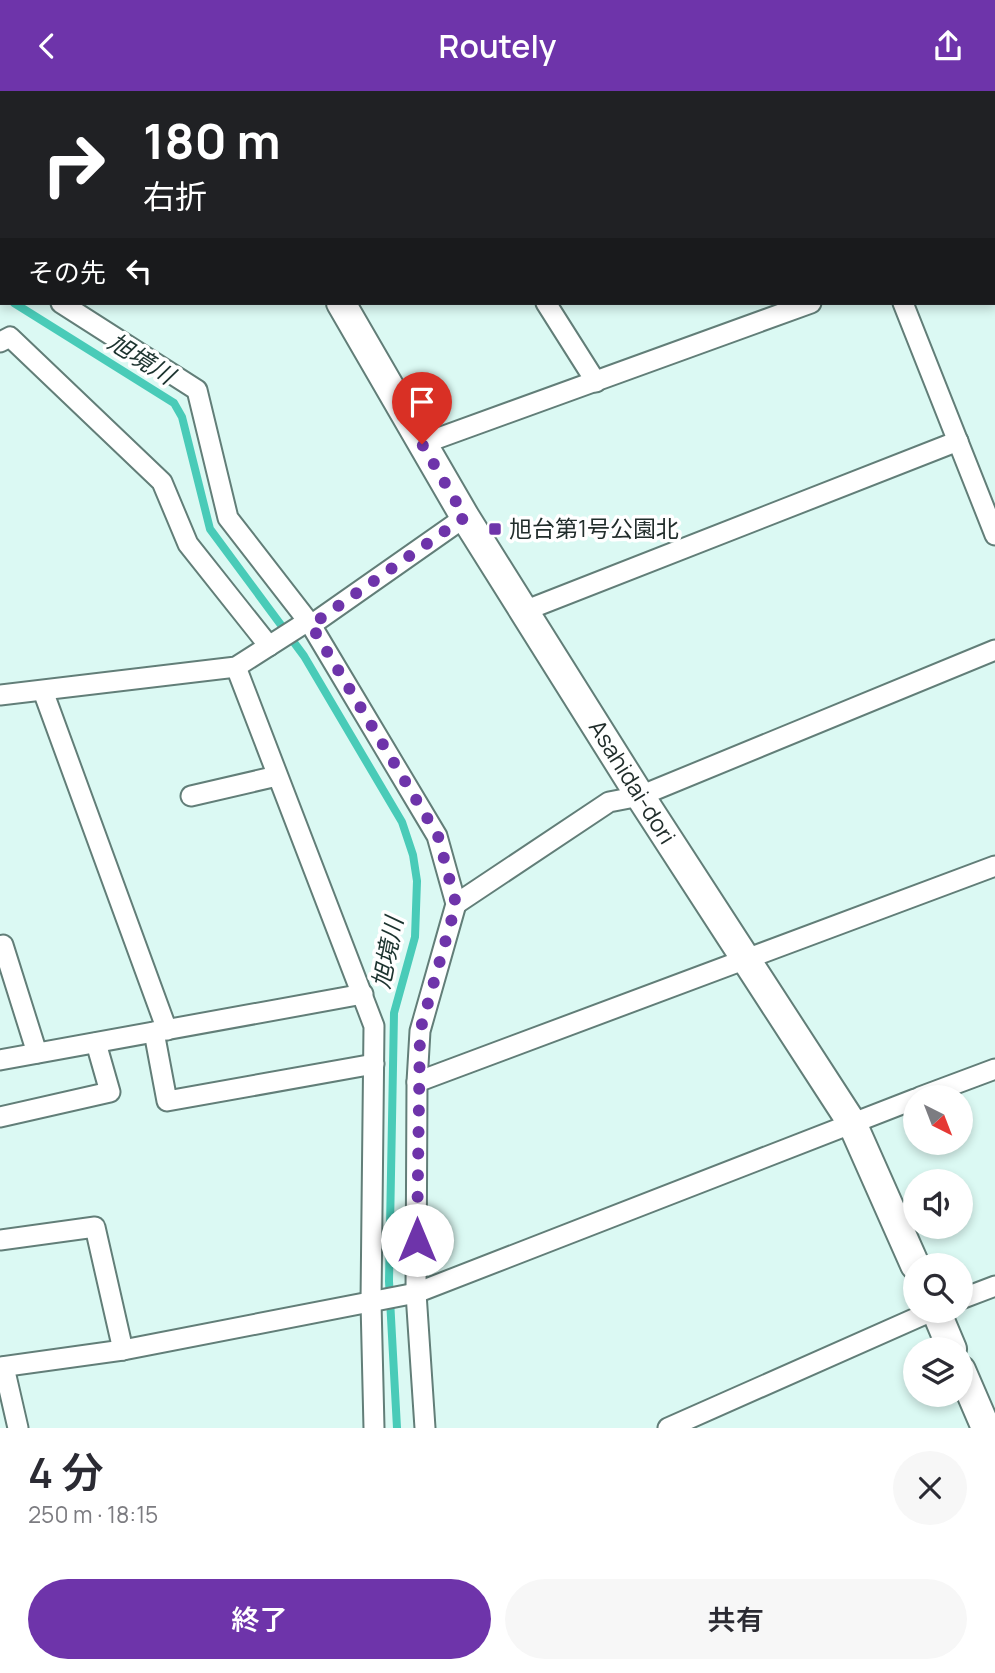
<!DOCTYPE html>
<html lang="ja">
<head>
<meta charset="utf-8">
<style>
  :root { --surface:#fff; --page:#f7f7f7; --text:#2b2b33; --muted:#7c7c81; --accent:#6e34aa }
  body { margin:0; font-family:Manrope,"Noto Sans JP",sans-serif; background:var(--page); color:var(--text); height:100vh; display:flex; flex-direction:column; font-size:26px; white-space:nowrap }
  * { box-sizing:border-box; margin:0 }
  p { font-size:23px; color:var(--muted) }
  .icon { flex:none; width:38px; height:38px; fill:none; stroke:currentColor; stroke-width:2; stroke-linecap:round; stroke-linejoin:round }
  .map { position:relative; height:1337px; overflow:hidden }
  .side { display:flex; flex-direction:column; background:var(--surface); flex:1 }
  .side>* { flex:none }
  .hud { position:absolute; left:0px; top:0px; width:996px; height:214px; box-shadow:0 4px 10px #0003; background:#202124; color:#fff; overflow:hidden }
  .needle { width:46px; rotate:138deg }
  .buttons { position:absolute; left:903px; top:994px; display:grid; gap:14px }
  .buttons a { display:grid; place-items:center; width:70px; height:70px; border-radius:50%; background:var(--surface); box-shadow:0 4px 10px #0003; font-size:35px }
  .pin { position:absolute; display:grid; place-items:center; width:60px; height:60px; color:#fff; margin:-72px -30px; border-radius:50% 50% 50% 0; rotate:-45deg; box-shadow:0 0 7px #0007 }
  .pin .icon { rotate:45deg }
  .me { position:absolute; width:77px; margin:-38px; rotate:0deg; stroke-linejoin:round; filter:drop-shadow(0 0 5px #0008) }
  .turn { display:flex; align-items:center; gap:24px; height:147px; padding:0 28px; font-size:32px }
  .turn .icon { width:91px; height:91px; stroke-width:2.5 }
  .turn b { display:block; font-size:49px; line-height:60px }
  .then { display:flex; align-items:center; height:66px; padding:0 28px; background:#0003; gap:14px; font-size:26px }
  .round { display:grid; place-items:center; flex:none; width:74px; height:74px; border-radius:37px; background:var(--page) }
  .summary { display:flex; align-items:center; justify-content:space-between; height:119px; padding:0 28px }
  h1 { font-size:42px; font-weight:600; line-height:52px }
  .action { display:flex; gap:14px; margin-top:auto; padding:14px 28px }
  .action a { flex:1; height:80px; border-radius:42px; background:var(--accent); color:#fff; font-size:28px; font-weight:600; line-height:80px; text-align:center }
  .action a+a { background:var(--page); color:var(--text) }
  header { display:flex; justify-content:space-between; align-items:center; height:91px; padding:0 28px; background:var(--accent); color:#fff; font-size:32px; font-weight:600 }
  .map>svg:first-child { display:block }
  .park { fill:#87fae6 }
  .lines { fill:none; stroke-linecap:round; stroke-linejoin:round }
  .stream { stroke:#49cbb8; stroke-width:8 }
  .street-casing { stroke:#627e78; stroke-width:23 }
  .secondary-casing { stroke:#627e78; stroke-width:32 }
  .street { stroke:#fff; stroke-width:19 }
  .secondary { stroke:#fff; stroke-width:28 }
  .route { stroke:#6e34aa; stroke-width:12; stroke-dasharray:0 21.6 }
  .poi-dot { fill:#6e34aa; stroke:#fff; stroke-width:2.5 }
  .labels { text-anchor:middle; stroke-width:7; stroke-linejoin:round; paint-order:stroke }
  .poi-label { font-size:23px; fill:#212d2b; stroke:#fff; text-anchor:start }
  .street-label { font-size:23px; fill:#212d2b; stroke:#fff }
  .water-label { font-size:24px; font-style:italic; fill:#1c332f; stroke:#fff }
</style>
</head>
<body>
<header><svg class="icon" aria-label="back" viewBox="0 0 24 24"><path d="M15 5l-7 7 7 7"/></svg>Routely<svg class="icon" aria-label="share" viewBox="0 0 24 24"><path d="M12 15V3M7 8l5-5 5 5M5 13v7h14v-7"/></svg></header>
<div class="map">
<svg width="995" height="1337" viewBox="0 0 995 1337">
  <rect width="100%" height="100%" fill="#dbf9f3"/>
  <polygon class="park" points="0,0 192,0 193,2 2,2 2,166"/>
  <g class="lines">
    <g class="stream">
      <polyline points="0,203 2,204"/>
      <polyline points="14,212 174,312 182,326 210,438 304,565 402,731 413,764 417,790 415,846 394,922 389,1190 397,1337"/>
    </g>
    <g class="street-casing">
      <g id="street">
        <polyline points="443,0 443,2"/>
        <polyline points="568,0 569,2"/>
        <polyline points="698,0 699,2"/>
        <polyline points="752,2 758,0"/>
        <polyline points="994,46 995,45"/>
        <polyline points="994,148 995,148"/>
        <polyline points="0,174 2,175"/>
        <polyline points="61,212 197,299 228,427 311,534 437,745 456,813 420,940 417,991 416,1202 425,1337"/>
        <polyline points="546,212 596,291"/>
        <polyline points="903,212 995,444"/>
        <polyline points="0,251 10,246 162,391 188,453 269,555"/>
        <polyline points="422,353 811,212"/>
        <polyline points="524,520 958,350"/>
        <polyline points="311,534 465,426"/>
        <polyline points="236,576 374,935 371,1211 374,1337"/>
        <polyline points="43,600 167,939"/>
        <polyline points="0,604 236,576 308,530"/>
        <polyline points="191,705 277,685"/>
        <polyline points="456,813 609,711 640,705 995,559"/>
        <polyline points="0,855 3,854 37,962"/>
        <polyline points="154,941 167,1010 374,973"/>
        <polyline points="0,969 363,903"/>
        <polyline points="417,991 995,775"/>
        <polyline points="920,1006 995,978"/>
        <polyline points="0,1026 110,1001 96,952"/>
        <polyline points="0,1149 95,1136 123,1259"/>
        <polyline points="961,1208 995,1195"/>
        <polyline points="0,1276 123,1259 416,1202 915,1008"/>
        <polyline points="4,1276 18,1337"/>
        <polyline points="668,1337 932,1220"/>
      </g>
    </g>
    <g class="secondary-casing">
      <g id="secondary">
        <polyline points="221,0 222,2"/>
        <polyline points="341,212 465,426 640,705 852,1032 915,1174"/>
        <polyline points="936,1220 952,1258"/>
        <polyline points="961,1279 986,1337"/>
      </g>
    </g>
    <use href="#street" class="street"/>
    <use href="#secondary" class="secondary"/>
  </g>
  <g class="lines">
    <polyline class="route" points="417,1149 420,940 456,813 438,745 311,534 465,426 422,353"/>
  </g>
  <rect class="poi-dot" x="488" y="431" width="14" height="14" rx="3.5"/>
  <g class="labels">
    <g class="poi-label">
      <text x="509" y="446">旭台第1号公園北</text>
    </g>
    <g class="street-label">
      <text transform="translate(632 691) rotate(58)" y="8">Asahidai-dori</text>
    </g>
    <g class="water-label">
      <text transform="translate(141 268) rotate(32)" y="8">旭境川</text>
      <text transform="translate(388 862) rotate(-79)" y="8">旭境川</text>
    </g>
  </g>
</svg>
<div class="buttons">
<a><svg class="needle" viewBox="-14 -14 28 28"><path d="M0-13l5 13h-10z" fill="#e53935"/><path d="M0 13l5-13h-10z" fill="#7c7c81"/></svg></a>
<a><svg class="icon" aria-label="sound" viewBox="0 0 24 24"><path d="M4 9h4l5-4v14l-5-4H4zM17 9q2 3 0 6"/></svg></a>
<a><svg class="icon" aria-label="search" viewBox="0 0 24 24"><circle cx="10" cy="10" r="6"/><path d="M15 15l6 6"/></svg></a>
<a><svg class="icon" aria-label="layers" viewBox="0 0 24 24"><path d="M12 4l9 5-9 5-9-5zM3 14l9 5 9-5"/></svg></a>
</div>
<div class="pin" style="left:422px;top:353px;background:#d93025"><svg class="icon" aria-label="arrive" viewBox="0 0 24 24"><path d="M6 21V4h12l-3 4 3 4H6"/></svg></div>
<svg class="me" style="left:417px;top:1149px" viewBox="-20 -20 40 40"><circle r="19" fill="#fff"/><path d="M0-13L10 11 0 6-10 11z" fill="#6e34aa"/></svg>
<div class="hud">
<div class="turn"><svg class="icon" aria-label="right" viewBox="0 0 24 24"><path d="M7 20v-9h11M14 6l5 5-5 5"/></svg><div><b>180 m</b>右折</div></div>
<div class="then">その先<svg class="icon" aria-label="left" viewBox="0 0 24 24"><path d="M17 20v-9H6M10 6l-5 5 5 5"/></svg></div>
</div>
</div>
<section class="side">
<div class="summary"><div><h1>4 分</h1><p>250 m · 18:15</p></div><a class="round"><svg class="icon" aria-label="close" viewBox="0 0 24 24"><path d="M6 6l12 12M18 6L6 18"/></svg></a></div>
<div class="action"><a>終了</a><a>共有</a></div>
</section>
</body>
</html>
